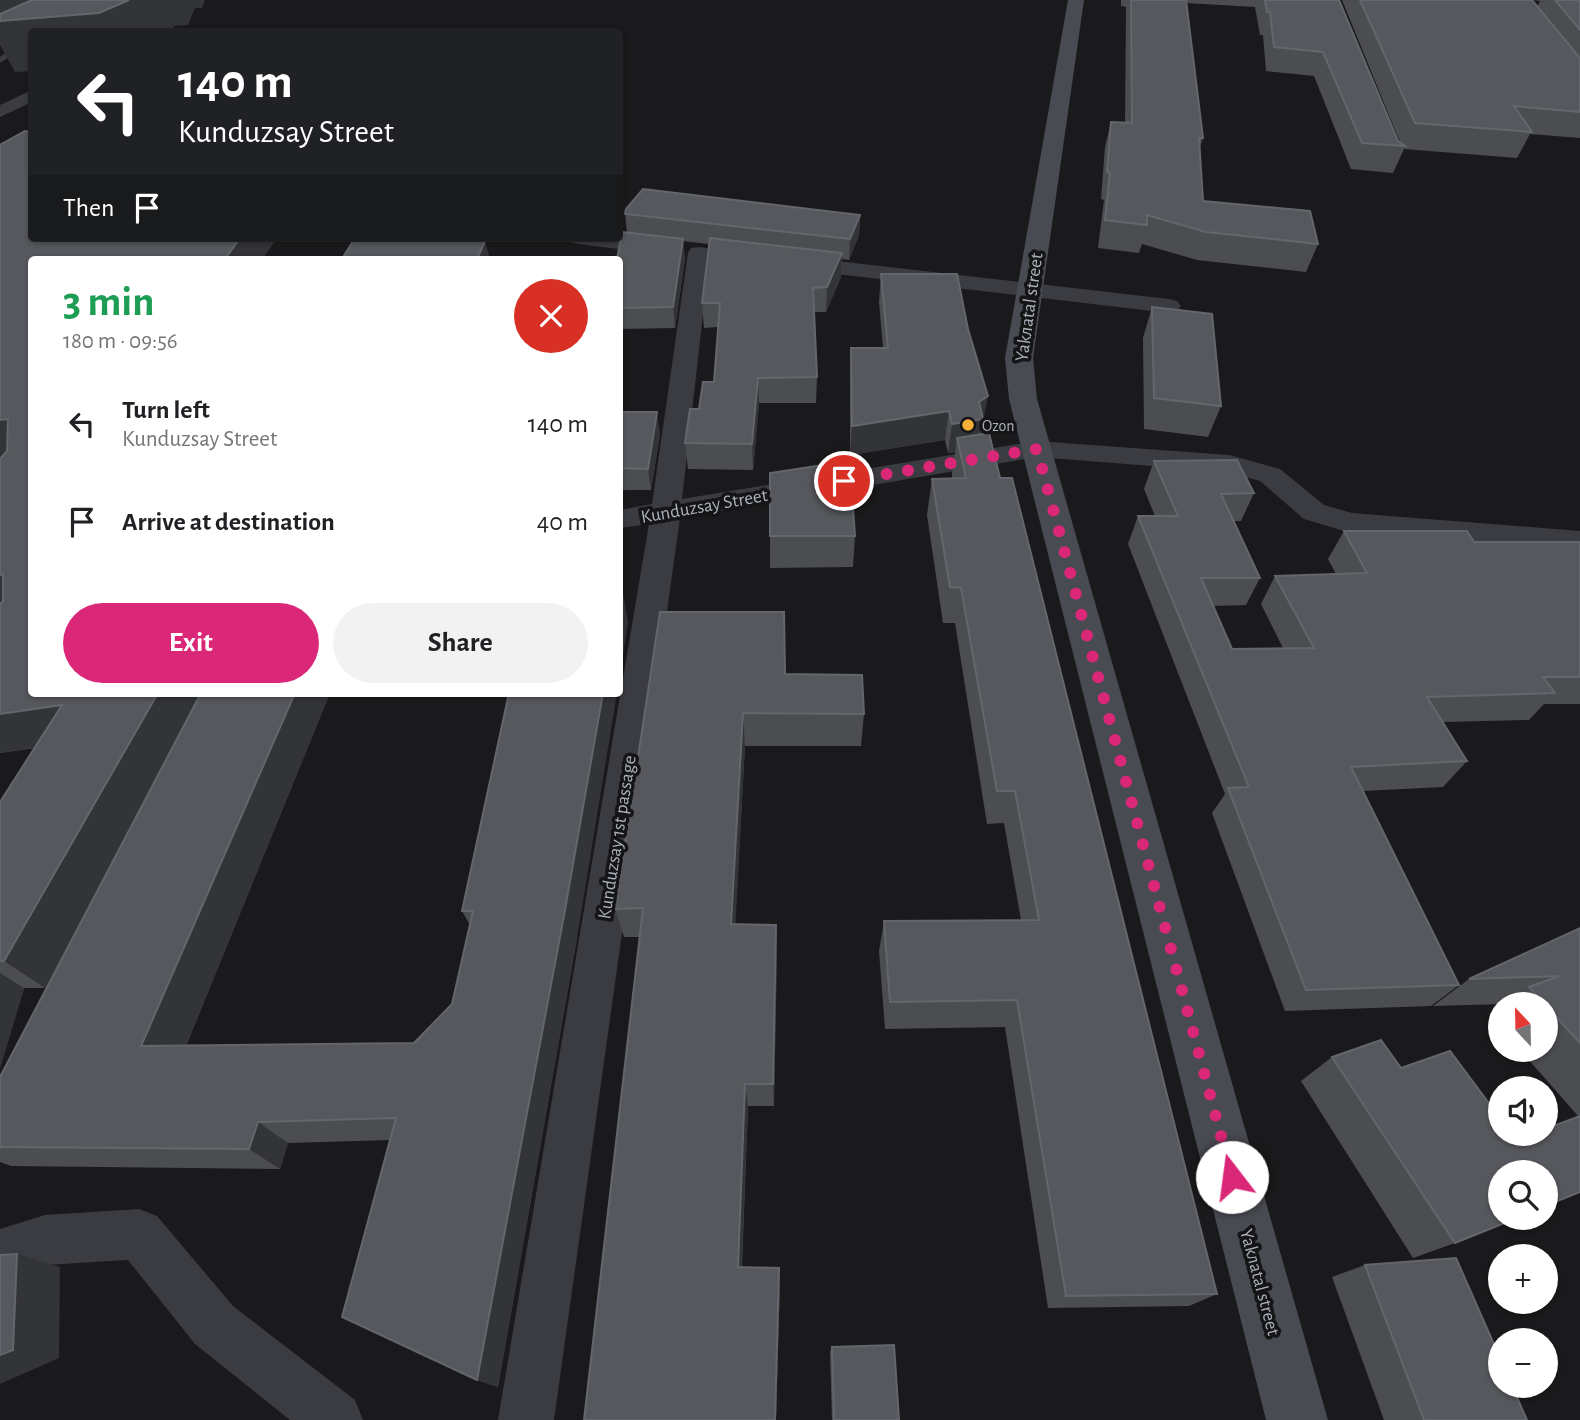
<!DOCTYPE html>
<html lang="en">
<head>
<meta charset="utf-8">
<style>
  :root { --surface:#fff; --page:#f2f2f2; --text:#202124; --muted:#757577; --accent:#db2777 }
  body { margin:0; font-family:"Alegreya Sans",sans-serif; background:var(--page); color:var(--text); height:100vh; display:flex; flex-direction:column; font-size:26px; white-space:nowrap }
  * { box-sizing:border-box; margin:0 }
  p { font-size:23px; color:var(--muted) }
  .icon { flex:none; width:38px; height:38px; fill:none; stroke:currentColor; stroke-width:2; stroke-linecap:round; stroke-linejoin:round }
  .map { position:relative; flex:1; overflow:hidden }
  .details { position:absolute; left:28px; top:256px; width:595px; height:441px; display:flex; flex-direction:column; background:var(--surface); border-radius:7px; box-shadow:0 2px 5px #0004 }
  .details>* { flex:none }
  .guide { position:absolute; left:28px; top:28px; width:595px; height:214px; border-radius:7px; box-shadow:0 2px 5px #0004; background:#202124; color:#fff; overflow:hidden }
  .needle { width:46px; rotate:338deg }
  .buttons { position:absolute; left:1488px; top:992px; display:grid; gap:14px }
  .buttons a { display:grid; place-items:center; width:70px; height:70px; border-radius:50%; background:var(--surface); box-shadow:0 2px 5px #0004; font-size:35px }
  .pin { position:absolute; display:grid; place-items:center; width:60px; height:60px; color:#fff; margin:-30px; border:4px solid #fff; border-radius:50%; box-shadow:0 2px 7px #0007 }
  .me { position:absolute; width:77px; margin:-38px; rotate:345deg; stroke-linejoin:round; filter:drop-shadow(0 0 5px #0008) }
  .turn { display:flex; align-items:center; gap:24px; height:147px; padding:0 35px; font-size:32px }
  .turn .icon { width:91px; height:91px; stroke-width:2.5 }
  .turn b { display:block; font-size:49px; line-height:60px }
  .then { display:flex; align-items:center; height:66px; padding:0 35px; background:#0003; gap:14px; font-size:26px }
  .round { display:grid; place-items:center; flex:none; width:74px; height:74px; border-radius:37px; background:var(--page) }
  .summary { display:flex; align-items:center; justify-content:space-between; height:119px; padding:0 35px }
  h1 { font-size:42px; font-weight:700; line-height:52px; color:#1e9e55 }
  .primary-button { display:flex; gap:14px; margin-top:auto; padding:14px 35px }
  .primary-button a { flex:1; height:80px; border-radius:42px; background:var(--accent); color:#fff; font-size:28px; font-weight:700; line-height:80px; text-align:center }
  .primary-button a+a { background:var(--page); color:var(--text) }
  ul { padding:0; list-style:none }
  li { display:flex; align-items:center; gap:21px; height:98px; padding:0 35px }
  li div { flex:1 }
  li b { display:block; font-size:26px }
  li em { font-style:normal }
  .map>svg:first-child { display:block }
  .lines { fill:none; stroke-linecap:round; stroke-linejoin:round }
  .lane { fill:#3b3c42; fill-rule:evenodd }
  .street { fill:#3b3c42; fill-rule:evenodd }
  .secondary { fill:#494b52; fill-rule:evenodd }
  .wall { fill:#4b4d51; fill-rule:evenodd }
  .shaded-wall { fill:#333437 }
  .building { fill:#56585d; stroke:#63666c; stroke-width:2 }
  .route { stroke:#db2777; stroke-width:12; stroke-dasharray:0 21.6 }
  .poi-dot { fill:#f9ae36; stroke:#151517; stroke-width:2.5 }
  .labels { text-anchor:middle; stroke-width:7; stroke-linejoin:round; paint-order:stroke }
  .far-poi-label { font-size:16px; fill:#acb2bc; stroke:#151517; text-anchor:start }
  .street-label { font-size:19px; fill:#acb2bc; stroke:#151517 }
</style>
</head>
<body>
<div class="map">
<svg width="1580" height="1420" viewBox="0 0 1580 1420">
  <rect width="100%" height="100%" fill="#1a1a1c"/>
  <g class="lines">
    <polygon class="lane" points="29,36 32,36 32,42 0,63 0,57"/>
    <g class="street">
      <polygon points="32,90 32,102 0,117 0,105"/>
      <polygon points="620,237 676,244 679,249 676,254 668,255 578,244 571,242 568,238"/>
      <polygon points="435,238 455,238 446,259 424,259"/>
      <polygon points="699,247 707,248 710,253 682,499 1037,441 1229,455 1280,469 1324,505 1352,513 1580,531 1580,551 1351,533 1304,519 1260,481 1228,472 1037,457 680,518 554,1420 498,1420 649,524 620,528 620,510 652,504 688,253 691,248"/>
      <polygon points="793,256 1169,299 1177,301 1181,306 1177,311 1169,313 785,268 782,263 785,258"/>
      <polygon points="139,1209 157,1216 233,1306 355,1400 363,1420 290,1420 195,1344 128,1260 45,1265 0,1281 0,1229 45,1215"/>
    </g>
    <polygon class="secondary" points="1068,0 1084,0 1033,358 1037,399 1328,1420 1266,1420 1009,399 1005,358"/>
  </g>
  <g class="wall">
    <path d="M1121 0H1339L1398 141 1400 142 1342 0H1580V138L1530 134 1517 158 1404 149 1393 173 1351 169 1314 76 1266 71 1263 35H1260L1255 7 1186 3 1203 138 1200 147 1203 201 1318 244 1306 272 1197 260 1142 244 1139 253 1098 248 1104 200 1101 199 1105 147 1111 122 1125 123 1126 7 1121 6ZM1532 0 1540 1 1537 7Z"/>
    <polygon points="0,145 32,238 272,238 274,242 262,259 32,259 32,693 330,693 186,1046 414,1043 452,1004 470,925 462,911 509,693 577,938 498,1387 477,1380 390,1140 288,1143 280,1169 11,1166 0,1162 0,1077 127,835 45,988 24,988 0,1068 0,802 35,748 0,753"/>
    <polygon points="625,214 860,215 859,235 849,260 842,259 841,277 826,312 814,312 817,377 816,403 759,403 753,470 688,469 685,443 699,409 714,382 718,327 704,328 702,303 709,244 683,241 685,259 675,328 620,329 620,259 627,233"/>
    <polygon points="881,274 983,425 982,426 980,434 1000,478 1217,1294 1189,1306 1048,1308 1005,1027 885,1029 879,951 884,921 1021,920 1004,823 987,824 955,623 943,623 927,515 932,479 952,478 952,474 955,452 948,453 945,440 850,455 850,377 851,348 883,348 879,302"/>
    <polygon points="1152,307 1221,406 1208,437 1144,429 1143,338"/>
    <polygon points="620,412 660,434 651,490 620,490"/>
    <polygon points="1154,461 1254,493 1241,521 1233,521 1260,578 1246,605 1213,606 1232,649 1283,648 1261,604 1275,576 1336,574 1328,559 1344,531 1474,542 1580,542 1580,704 1544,704 1529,720 1443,722 1467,761 1443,787 1363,791 1459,985 1431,1006 1285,1011 1212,813 1225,794 1128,544 1138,516 1155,516 1144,489"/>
    <polygon points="770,536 855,536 853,567 770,568"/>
    <polygon points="660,612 864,714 861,746 745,746 735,924 776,925 777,953 774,1106 748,1106 742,1267 780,1281 776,1420 584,1420 640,937 624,937 615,909"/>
    <polygon points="1580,928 1580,1192 1455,1243 1413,1258 1301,1081 1332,1057 1401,1068 1516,1141 1578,1116 1520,1050 1545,1050 1545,1004 1503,1004 1504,1004 1433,1006 1469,979"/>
    <polygon points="1500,1007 1500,1027 1489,1014"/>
    <polygon points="1365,1265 1527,1420 1384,1420 1332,1277"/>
    <polygon points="832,1347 899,1420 832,1420 830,1352"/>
  </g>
  <g class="shaded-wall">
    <polygon points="0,0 205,0 202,8 195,8 188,25 174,26 171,32 32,32 32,71 15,72 0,45"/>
    <polygon points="860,215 859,235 849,260 850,239"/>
    <polygon points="240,238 272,238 274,242 262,259 225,259"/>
    <polygon points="399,238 426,238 415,259 398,241"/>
    <polygon points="683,239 685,259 675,328 673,307"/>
    <polygon points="485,241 490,259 477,259"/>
    <polygon points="842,253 841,277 826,312 827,287"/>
    <polygon points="758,378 759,403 753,470 752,444"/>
    <polygon points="988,396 978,448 957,438 955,452 948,453 952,424 979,402"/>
    <polygon points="949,411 945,440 850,455 852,426"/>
    <polygon points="657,412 660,434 651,490 648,469"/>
    <polygon points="8,419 32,451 0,482 0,420"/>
    <polygon points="3,574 32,606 0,615 0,575"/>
    <polygon points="622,587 628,622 620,675 620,599"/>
    <polygon points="158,693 203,693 45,988 4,961"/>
    <polygon points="295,693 330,693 176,1070 141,1046"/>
    <polygon points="603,693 617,693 577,938 498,1387 477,1380"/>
    <polygon points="62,705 93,738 0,753 0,714"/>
    <polygon points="743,713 745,746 734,952 731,924"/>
    <polygon points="776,925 777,953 774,1106 773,1084"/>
    <polygon points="0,973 24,988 0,1068"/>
    <polygon points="745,1084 748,1106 741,1281 738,1267"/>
    <polygon points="258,1122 288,1143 280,1169 249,1149"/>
    <polygon points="17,1254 60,1267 59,1358 0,1384 0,1355"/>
    <polygon points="779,1268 780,1281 776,1420 775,1420"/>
  </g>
  <g class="building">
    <polygon points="32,0 129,0 99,13 0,21 0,14"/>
    <polygon points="1131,0 1186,0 1203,138 1199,138 1203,201 1310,211 1318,244 1206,232 1147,215 1147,225 1105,220 1110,173 1107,172 1111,122 1132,123"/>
    <polygon points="1265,0 1339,0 1398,141 1405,146 1362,143 1323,52 1274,47 1270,12 1267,12"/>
    <polygon points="1360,0 1532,0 1580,58 1580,112 1514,106 1532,132 1415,123"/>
    <polygon points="1555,0 1580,0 1580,30"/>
    <polygon points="25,131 32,132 32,238 208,238 209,240 211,238 240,238 225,259 32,259 32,693 158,693 4,961 0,961 0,802 62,705 0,714 0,603 3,602 3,574 0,575 0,459 7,451 8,419 0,420 0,145"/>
    <polygon points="643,189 860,215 850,239 625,214 626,209"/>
    <polygon points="622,232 683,239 673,307 620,308 620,259 617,259"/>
    <polygon points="355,238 399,238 398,241 485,241 477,259 342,259"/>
    <polygon points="710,238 842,253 827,287 813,288 817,377 758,378 752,444 685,443 690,409 699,409 703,382 714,382 720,303 702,303"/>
    <polygon points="881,274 957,274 968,329 988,396 979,402 983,419 952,424 949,411 852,426 851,348 888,348"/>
    <polygon points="1152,307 1212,314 1221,406 1154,398"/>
    <polygon points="620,412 657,412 648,469 620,468"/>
    <polygon points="989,433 1000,478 1012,478 1217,1294 1066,1296 1017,1000 890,1002 884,921 1039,920 1015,791 997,791 961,588 950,587 932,479 966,478 957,438"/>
    <polygon points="1237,460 1254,493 1221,494 1260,578 1201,578 1232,649 1314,648 1275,576 1367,573 1344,531 1467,531 1474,542 1580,542 1580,677 1543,677 1555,693 1427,697 1467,761 1351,767 1459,985 1306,990 1228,788 1249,787 1138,516 1178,516 1154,461"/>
    <polygon points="823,465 850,465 855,536 770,536 770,473"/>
    <polygon points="660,612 784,612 785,674 862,675 864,714 743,713 731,924 776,925 773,1084 745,1084 738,1267 779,1268 775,1420 584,1420 643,908 615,909"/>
    <polygon points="201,693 295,693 141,1046 414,1043 452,1004 473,911 462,911 509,693 603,693 565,910 477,1380 342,1317 396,1118 258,1122 249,1149 0,1147 0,1077"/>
    <polygon points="1580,928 1580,1043 1529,987 1560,976 1469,979"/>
    <polygon points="1381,1040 1401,1068 1450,1051 1500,1118 1500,1134 1511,1134 1516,1141 1534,1134 1545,1134 1545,1129 1580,1116 1580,1192 1545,1206 1545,1172 1500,1172 1500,1218 1517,1218 1455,1243 1332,1057"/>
    <polygon points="17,1254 13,1350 0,1355 0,1255"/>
    <polygon points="1456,1258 1500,1358 1500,1386 1512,1386 1527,1420 1424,1420 1365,1265"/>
    <polygon points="894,1345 899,1420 834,1420 832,1347"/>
  </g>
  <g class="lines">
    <polyline class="route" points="844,481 1037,449 1232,1177"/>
  </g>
  <circle class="poi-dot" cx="968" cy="425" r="7"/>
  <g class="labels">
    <g class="far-poi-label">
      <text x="982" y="431">Ozon</text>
    </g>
    <g class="street-label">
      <text transform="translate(1028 307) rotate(-82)" y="7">Yakлatal street</text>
      <text transform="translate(704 505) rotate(-10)" y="7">Kunduzsay Street</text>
      <text transform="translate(616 837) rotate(-81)" y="7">Kunduzsay 1st passage</text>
      <text transform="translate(1261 1282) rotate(75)" y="7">Yakлatal street</text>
    </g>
  </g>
</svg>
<div class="buttons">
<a><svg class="needle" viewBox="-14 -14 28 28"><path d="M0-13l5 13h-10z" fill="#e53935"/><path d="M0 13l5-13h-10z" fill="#757577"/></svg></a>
<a><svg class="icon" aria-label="sound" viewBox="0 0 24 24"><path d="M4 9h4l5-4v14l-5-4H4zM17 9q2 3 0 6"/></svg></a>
<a><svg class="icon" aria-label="search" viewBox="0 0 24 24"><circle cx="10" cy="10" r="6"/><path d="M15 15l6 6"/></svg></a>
<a>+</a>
<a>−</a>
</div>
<div class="pin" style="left:844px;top:481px;background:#d93025"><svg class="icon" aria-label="arrive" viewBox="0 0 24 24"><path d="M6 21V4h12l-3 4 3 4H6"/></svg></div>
<svg class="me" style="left:1232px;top:1177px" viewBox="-20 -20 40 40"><circle r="19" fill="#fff"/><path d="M0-13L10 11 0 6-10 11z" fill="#db2777"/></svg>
<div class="guide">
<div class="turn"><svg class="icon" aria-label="left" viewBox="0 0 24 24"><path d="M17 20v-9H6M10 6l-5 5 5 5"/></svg><div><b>140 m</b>Kunduzsay Street</div></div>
<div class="then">Then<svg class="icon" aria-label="arrive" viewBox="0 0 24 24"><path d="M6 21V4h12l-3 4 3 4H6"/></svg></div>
</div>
<section class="details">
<div class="summary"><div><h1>3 min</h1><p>180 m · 09:56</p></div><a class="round" style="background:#d93025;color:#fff"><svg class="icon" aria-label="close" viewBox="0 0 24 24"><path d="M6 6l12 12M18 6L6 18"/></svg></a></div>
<ul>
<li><svg class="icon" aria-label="left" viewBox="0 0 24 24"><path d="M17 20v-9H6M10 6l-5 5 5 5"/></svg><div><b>Turn left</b><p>Kunduzsay Street</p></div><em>140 m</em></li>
<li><svg class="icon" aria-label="arrive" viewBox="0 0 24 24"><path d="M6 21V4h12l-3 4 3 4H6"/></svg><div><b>Arrive at destination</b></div><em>40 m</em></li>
</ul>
<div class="primary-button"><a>Exit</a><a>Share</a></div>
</section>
</div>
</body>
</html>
